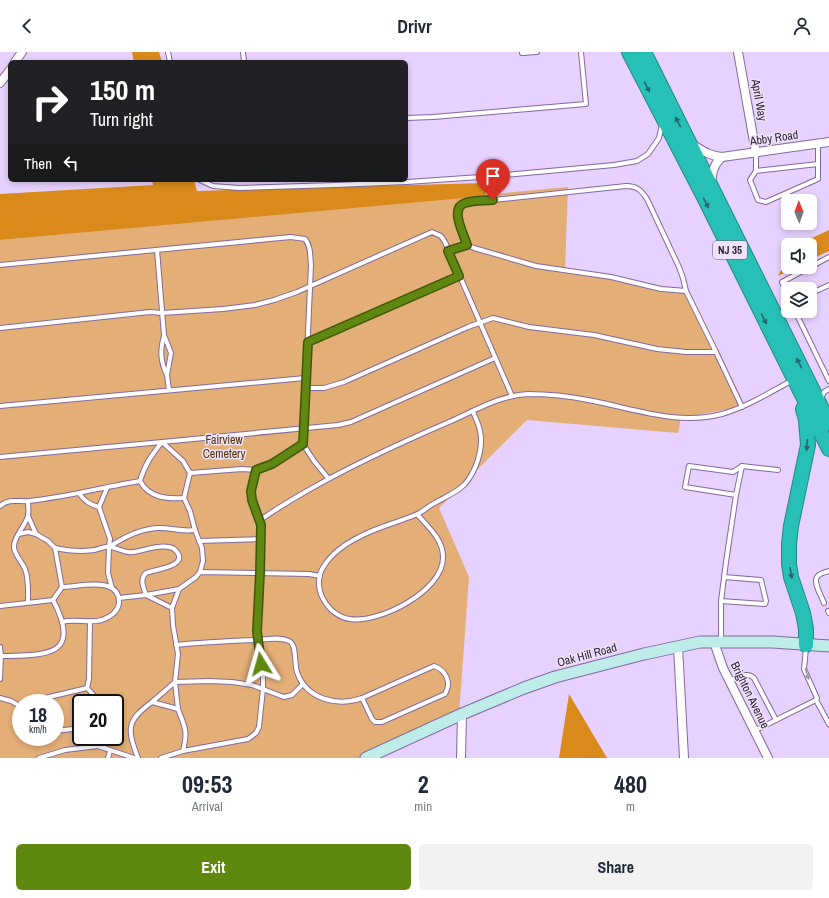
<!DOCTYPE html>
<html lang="en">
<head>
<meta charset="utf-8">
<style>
  :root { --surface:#fff; --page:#f2f2f3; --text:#1f2937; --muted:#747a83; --accent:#60870f }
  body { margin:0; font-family:"Archivo Narrow",sans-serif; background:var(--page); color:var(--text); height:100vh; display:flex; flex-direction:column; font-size:15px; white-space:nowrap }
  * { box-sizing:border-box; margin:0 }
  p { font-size:13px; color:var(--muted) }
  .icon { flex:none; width:22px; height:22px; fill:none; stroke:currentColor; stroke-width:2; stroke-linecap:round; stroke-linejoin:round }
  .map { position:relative; height:706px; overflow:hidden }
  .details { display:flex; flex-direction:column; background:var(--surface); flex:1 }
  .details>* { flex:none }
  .top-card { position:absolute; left:8px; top:8px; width:400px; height:122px; border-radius:6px; box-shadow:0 2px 6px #0003; background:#202124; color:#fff; overflow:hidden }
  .needle { width:26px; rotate:359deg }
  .tools { position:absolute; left:781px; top:142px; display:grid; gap:8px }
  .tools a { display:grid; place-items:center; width:36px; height:36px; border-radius:6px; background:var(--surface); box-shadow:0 2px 6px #0003; font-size:20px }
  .speed { position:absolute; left:12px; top:642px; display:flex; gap:8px; font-size:20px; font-weight:700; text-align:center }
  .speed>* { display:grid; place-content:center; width:52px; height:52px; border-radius:50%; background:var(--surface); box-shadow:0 2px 6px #0003; line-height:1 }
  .speed small { font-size:10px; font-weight:400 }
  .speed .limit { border:2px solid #111; border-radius:6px; background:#fff; color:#111 }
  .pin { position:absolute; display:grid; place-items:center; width:34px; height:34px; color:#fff; margin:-41px -17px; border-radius:50% 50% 50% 0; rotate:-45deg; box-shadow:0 0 4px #0007 }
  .pin .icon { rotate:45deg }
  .me { position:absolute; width:44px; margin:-22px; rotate:352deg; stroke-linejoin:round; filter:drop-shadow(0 0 3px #0008) }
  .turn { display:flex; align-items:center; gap:14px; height:84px; padding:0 16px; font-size:18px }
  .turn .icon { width:52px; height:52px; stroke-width:2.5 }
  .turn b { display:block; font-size:28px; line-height:34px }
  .then { display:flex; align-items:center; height:38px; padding:0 16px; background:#0003; gap:8px; font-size:15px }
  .eta { display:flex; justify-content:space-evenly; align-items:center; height:68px; text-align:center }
  .eta b { font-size:24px; font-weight:800; line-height:28px }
  .button { display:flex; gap:8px; margin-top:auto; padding:8px 16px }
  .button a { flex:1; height:46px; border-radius:6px; background:var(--accent); color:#fff; font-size:16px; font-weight:800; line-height:46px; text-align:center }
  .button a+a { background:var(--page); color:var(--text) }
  header { display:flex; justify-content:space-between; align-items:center; height:52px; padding:0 16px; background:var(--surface); font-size:18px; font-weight:800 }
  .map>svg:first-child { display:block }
  .green { fill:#e4af77; fill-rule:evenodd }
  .forest { fill:#d98a1a }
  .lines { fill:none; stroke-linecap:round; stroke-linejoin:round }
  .lane-casing { stroke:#83699c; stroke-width:6 }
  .street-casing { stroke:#83699c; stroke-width:10 }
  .secondary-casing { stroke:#83699c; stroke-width:13 }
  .highway-casing { stroke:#278788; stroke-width:16 }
  .lane { stroke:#fff; stroke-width:4 }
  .street { stroke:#fff; stroke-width:8 }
  .secondary { stroke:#beece9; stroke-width:11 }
  .highway { stroke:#26c0b6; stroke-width:14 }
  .oneway { fill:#28676e }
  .oneway2 { fill:#9f9aa3 }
  .route-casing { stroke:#3e580a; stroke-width:10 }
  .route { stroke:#60870f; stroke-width:7 }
  .labels { text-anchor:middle; stroke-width:3; stroke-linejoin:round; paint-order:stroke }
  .shield { fill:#efe3fa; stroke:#64596f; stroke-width:1 }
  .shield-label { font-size:11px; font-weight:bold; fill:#291e33 }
  .street-label { font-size:12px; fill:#291e33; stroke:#efe3fa }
  .park-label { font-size:12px; fill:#513106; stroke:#efe3fa }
</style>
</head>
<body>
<header><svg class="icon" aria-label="back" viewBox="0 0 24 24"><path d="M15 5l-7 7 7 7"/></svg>Drivr<svg class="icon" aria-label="person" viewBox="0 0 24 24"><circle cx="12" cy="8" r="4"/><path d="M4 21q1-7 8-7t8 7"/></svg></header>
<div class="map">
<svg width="829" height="706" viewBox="0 0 829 706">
  <rect width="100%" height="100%" fill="#e7d1fe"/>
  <path class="green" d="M568 135 565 218 689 238 745 354 681 366 678 381 527 368 439 456 469 525 459 663 361 706H0V188ZM21 651H55V685H21ZM81 651H115V685H81Z"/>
  <g class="forest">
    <polygon points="132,0 159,0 162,10 134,10"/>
    <polygon points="152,128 194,128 197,139 484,131 486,144 0,188 0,142 153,133"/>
    <polygon points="829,178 829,199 810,208 810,193 797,193"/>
    <polygon points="788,205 788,215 796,215 778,224"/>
    <polygon points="569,642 607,706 559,706"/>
  </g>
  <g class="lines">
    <g class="lane-casing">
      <g id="lane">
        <polyline points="168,0 170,10"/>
        <polyline points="243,0 244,10"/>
        <polyline points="522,0 522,1 537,0"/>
        <polyline points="406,66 433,65 586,52 581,0"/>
        <polyline points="756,101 756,119 818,112 818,92"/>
        <polyline points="756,119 750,128 758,148 766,150 818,127 818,112"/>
        <polyline points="200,128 213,134 239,136 335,133 407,130 495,124 614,113 637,109 648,102 659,86 662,73"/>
        <polyline points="157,198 164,283 171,301 167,323 169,338"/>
        <polyline points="448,199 467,193"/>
        <path d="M0 213 291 185 305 187C311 194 310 204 311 213L303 392 314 409 328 426"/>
        <path d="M686 239 683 226 679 215 647 147C641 138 637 134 626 134L466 151C463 152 460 153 458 156 456 162 464 189 468 193 470 195 472 195 474 196L536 214 611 225 661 237 686 239 716 300"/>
        <polyline points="810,242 829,233"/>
        <polyline points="788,244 782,230 829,205"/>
        <polyline points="795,259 829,329"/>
        <polyline points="778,261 785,261 789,259"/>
        <polyline points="0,276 150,260 162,261 223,257 255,253 274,248 297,240 432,180 441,184 445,190 512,344"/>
        <path d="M164 284C160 298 160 309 167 323"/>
        <polyline points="308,290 459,224"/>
        <polyline points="306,336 324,336 344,330 468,275 493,266 529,275 594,283 657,297 686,300 716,300 742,355"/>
        <polyline points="821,347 824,340 829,337"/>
        <polyline points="0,354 305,326"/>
        <polyline points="0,405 162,390 183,409 190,421 184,446 190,459 195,478 202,496 203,509 200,520"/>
        <polyline points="190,421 242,417 256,418 271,412 303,392"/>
        <polyline points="107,436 99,455 110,487 109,495"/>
        <path d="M79 441C84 449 90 453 99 455"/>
        <polyline points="736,443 742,414"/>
        <path d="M184 446C167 447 149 446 140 429 145 412 151 404 162 390L338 373 351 370 495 306"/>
        <path d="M28 449C28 454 29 460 28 464 25 474 13 486 14 495 14 502 22 510 25 517 29 527 28 539 28 550"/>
        <path d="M0 454C9 446 18 450 29 449 67 445 103 435 140 429"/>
        <path d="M417 462C428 475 443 487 443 505 444 539 378 572 350 567 327 564 310 534 324 514 332 501 345 492 359 485 377 475 396 471 415 463 422 461 427 455 433 452 443 446 456 441 464 433 476 420 484 396 480 379 479 372 475 366 473 359"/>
        <polyline points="28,464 36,482 48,489 55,496 62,535"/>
        <path d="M259 469C274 458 290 449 305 440 352 413 400 391 449 370 474 359 501 343 528 342 549 342 568 344 588 348 632 356 677 374 722 362 747 355 770 340 793 328"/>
        <polyline points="19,482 28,480 36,482"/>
        <polyline points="199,489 261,487"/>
        <path d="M55 496C69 499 81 500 94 498 99 497 105 494 109 495 118 495 124 502 133 500 144 499 157 492 169 495 175 496 183 504 177 510 172 516 154 518 146 521 139 528 144 536 146 543L179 537"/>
        <path d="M112 536 108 521 109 495C124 485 142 476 160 476 172 476 183 480 195 478"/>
        <polyline points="119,546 146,543 172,556"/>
        <polyline points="721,549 765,552 766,549 761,528 724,525"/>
        <path d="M824 551C822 545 813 531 817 525 819 522 825 520 829 519"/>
        <path d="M0 554 53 548 62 535C78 535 120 523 119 551 118 560 110 565 102 568 89 572 75 566 62 570"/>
        <polyline points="828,559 829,561"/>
        <polyline points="721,589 721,549 726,510 736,443 685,435 689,414 733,420 742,414 778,418"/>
        <path d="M176 593C203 590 229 589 255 588 266 588 278 584 289 589 297 592 294 611 297 620 306 647 337 655 362 646"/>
        <polyline points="0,595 1,604 0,627"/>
        <polyline points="806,596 804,617 817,646 816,648 829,672"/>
        <path d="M1 604C46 603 83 605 53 548"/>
        <path d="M434 614C446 618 452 631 445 642L382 670H375L372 667 362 646Z"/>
        <path d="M729 629C737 626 747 619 754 626L776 668"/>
        <polyline points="87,636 89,627 90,569"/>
        <polyline points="0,646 11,649 20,654 21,657"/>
        <polyline points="152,650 175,630 209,629 232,630 252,633 284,645 292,643 303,632"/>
        <polyline points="24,651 87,636 101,651"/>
        <polyline points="178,657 175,630 178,602 173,573 172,556 179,537 196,525 200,520 309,522 320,524"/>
        <polyline points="55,679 81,676"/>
        <polyline points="754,679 816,648"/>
        <polyline points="98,685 105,696"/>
        <polyline points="183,699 248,687 256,681 259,675 263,637 263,623 257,579 260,521 261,473 252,448 251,439 256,418"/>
        <polyline points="39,706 65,698 98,694 134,706"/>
        <polyline points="108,706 110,699"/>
        <path d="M138 706C127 677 126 669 152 650L178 657C185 675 188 679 183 699L161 706"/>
      </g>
    </g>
    <g class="street-casing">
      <g id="street">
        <polyline points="738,0 756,101"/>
        <polyline points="15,10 22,0"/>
        <polyline points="0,31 10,18"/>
        <path d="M693 93C703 99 710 104 722 105L829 90"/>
        <path d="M711 132C712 121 713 113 722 105"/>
        <polyline points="714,590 723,616 768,706"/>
        <polyline points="678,594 684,706"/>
        <polyline points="461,706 462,662"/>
      </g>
    </g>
    <g class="secondary-casing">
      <polyline id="secondary" points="366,706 462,662 524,636 555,625 644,602 700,590 773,590 829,594"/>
    </g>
    <g class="highway-casing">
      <g id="highway">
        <polyline points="629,0 704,145 829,397"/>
        <polyline points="644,0 829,371"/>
        <polyline points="803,357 806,368 808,393 791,474 789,492 789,512 791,525 803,561 806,577 806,593"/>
      </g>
    </g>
    <use href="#lane" class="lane"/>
    <use href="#street" class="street"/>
    <use href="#secondary" class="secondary"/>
    <use href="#highway" class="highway"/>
  </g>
  <defs><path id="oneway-solid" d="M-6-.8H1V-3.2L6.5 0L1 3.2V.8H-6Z"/></defs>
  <g class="oneway">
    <use href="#oneway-solid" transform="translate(647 35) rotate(63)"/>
    <use href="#oneway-solid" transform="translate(678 70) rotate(-117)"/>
    <use href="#oneway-solid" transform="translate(706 151) rotate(63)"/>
    <use href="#oneway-solid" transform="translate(764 267) rotate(63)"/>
    <use href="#oneway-solid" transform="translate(799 311) rotate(-117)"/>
    <use href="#oneway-solid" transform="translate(807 393) rotate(94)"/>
    <use href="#oneway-solid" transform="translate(791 521) rotate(80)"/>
  </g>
  <use class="oneway2" href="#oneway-solid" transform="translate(807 622) rotate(71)"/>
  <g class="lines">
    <g class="route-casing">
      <path id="route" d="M261 612 257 579 260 521 261 473 252 448 251 439 256 418 272 412 303 392 308 290 459 224 448 199 467 193C464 182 449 156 465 151 474 148 484 149 493 148"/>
    </g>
    <use href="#route" class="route"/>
  </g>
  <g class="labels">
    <rect class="shield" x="713" y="189" width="34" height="18" rx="3"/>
    <g class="shield-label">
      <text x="730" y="202">NJ 35</text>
    </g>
    <g class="street-label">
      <text transform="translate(759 48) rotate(80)" y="4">April Way</text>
      <text transform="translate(774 86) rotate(-8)" y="4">Abby Road</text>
      <text transform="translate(587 603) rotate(-15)" y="4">Oak Hill Road</text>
      <text transform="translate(750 643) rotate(64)" y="4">Brighton Avenue</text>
    </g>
    <g class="park-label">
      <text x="224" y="392">Fairview<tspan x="224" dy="14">Cemetery</tspan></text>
    </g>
  </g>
</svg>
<div class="tools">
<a><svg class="needle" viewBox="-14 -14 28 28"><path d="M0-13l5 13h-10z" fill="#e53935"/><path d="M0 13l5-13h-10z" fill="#747a83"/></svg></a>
<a><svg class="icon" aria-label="sound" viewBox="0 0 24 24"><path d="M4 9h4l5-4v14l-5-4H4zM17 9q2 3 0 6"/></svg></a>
<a><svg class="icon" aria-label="layers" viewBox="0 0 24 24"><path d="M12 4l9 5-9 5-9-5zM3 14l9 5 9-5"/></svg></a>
</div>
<div class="speed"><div>18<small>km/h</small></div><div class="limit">20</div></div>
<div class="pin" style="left:493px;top:148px;background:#d93025"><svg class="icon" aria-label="arrive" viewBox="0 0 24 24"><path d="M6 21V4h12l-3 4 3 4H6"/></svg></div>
<svg class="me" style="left:261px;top:612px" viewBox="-20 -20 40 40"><path d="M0-17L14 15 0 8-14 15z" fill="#60870f" stroke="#fff" stroke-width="4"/></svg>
<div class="top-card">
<div class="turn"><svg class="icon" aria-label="right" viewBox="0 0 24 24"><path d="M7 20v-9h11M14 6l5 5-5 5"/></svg><div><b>150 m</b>Turn right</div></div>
<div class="then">Then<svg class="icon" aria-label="left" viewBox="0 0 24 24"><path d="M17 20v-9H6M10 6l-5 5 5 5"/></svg></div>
</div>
</div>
<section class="details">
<div class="eta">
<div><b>09:53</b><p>Arrival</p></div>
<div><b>2</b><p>min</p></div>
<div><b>480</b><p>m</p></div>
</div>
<div class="button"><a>Exit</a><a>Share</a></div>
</section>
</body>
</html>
